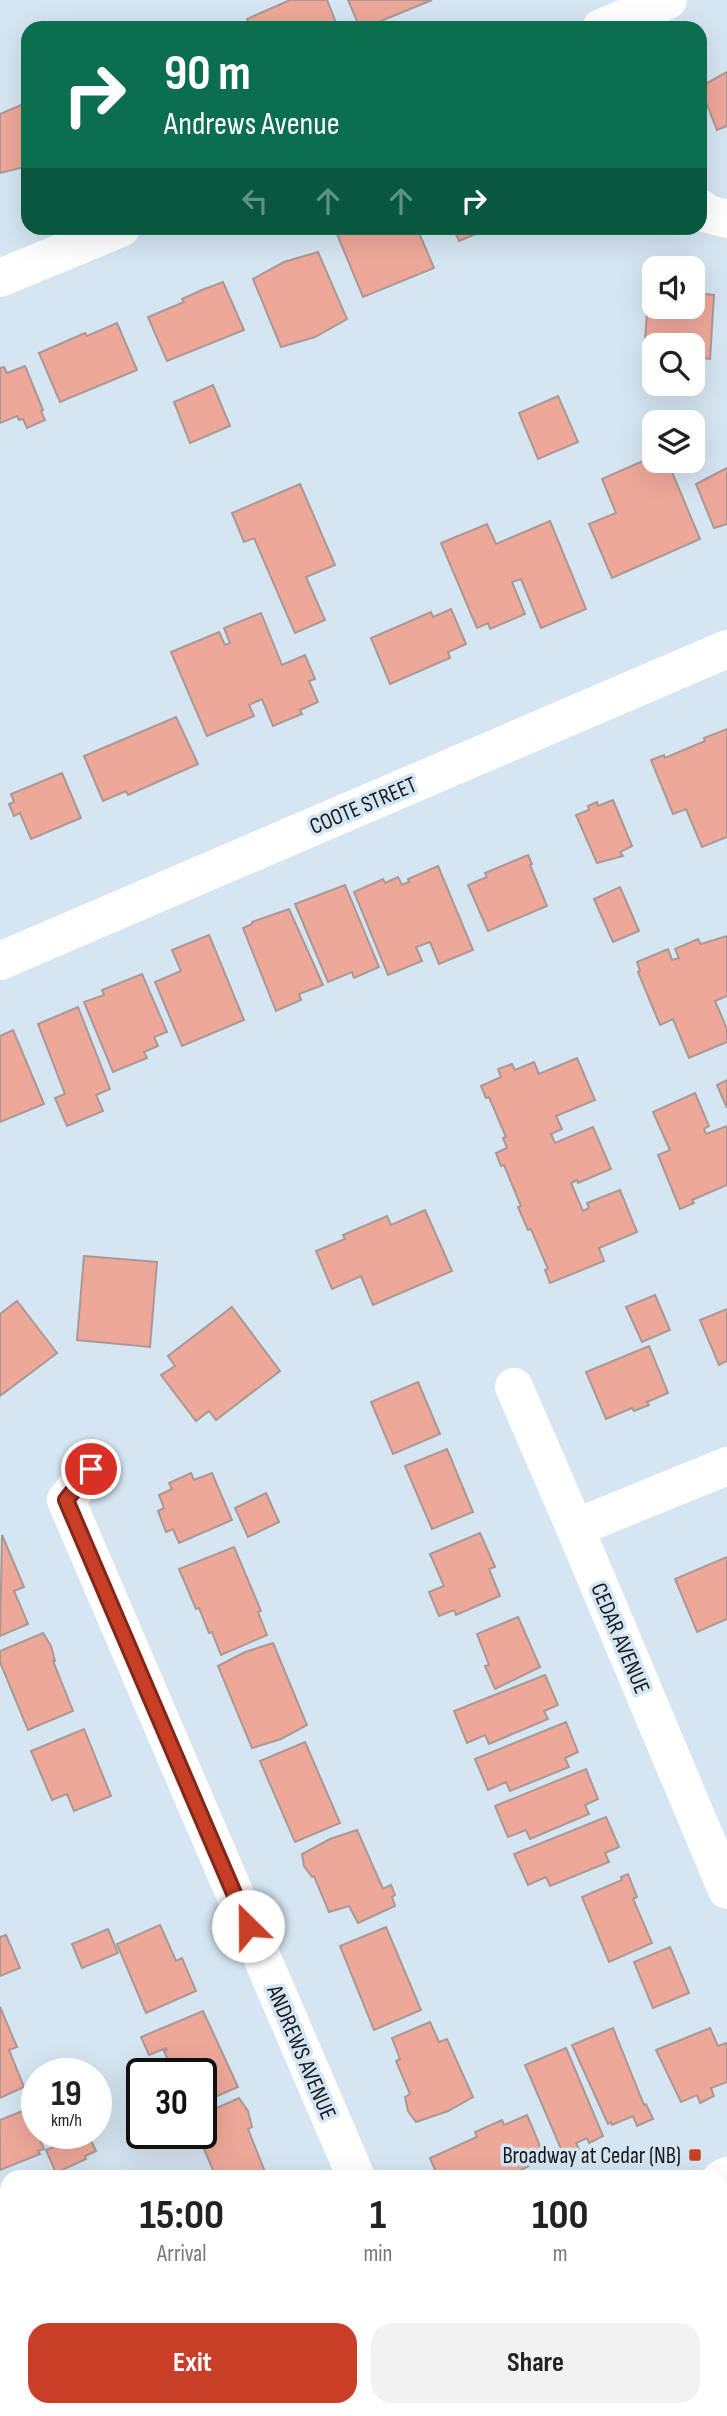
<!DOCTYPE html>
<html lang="en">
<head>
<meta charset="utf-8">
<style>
  :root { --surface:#fff; --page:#f2f2f2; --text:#222; --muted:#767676; --accent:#c93e27 }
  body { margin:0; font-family:"Sofia Sans Condensed",sans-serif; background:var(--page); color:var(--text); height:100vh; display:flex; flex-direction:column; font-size:26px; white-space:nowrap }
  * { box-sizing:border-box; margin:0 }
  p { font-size:23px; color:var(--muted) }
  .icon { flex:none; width:38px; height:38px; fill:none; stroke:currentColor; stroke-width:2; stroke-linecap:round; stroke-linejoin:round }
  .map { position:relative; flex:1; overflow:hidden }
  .side { position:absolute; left:0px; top:2170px; width:728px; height:247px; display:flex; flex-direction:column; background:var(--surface); border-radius:21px 21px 0 0; box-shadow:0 7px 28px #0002 }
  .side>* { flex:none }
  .top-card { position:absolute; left:21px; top:21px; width:686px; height:214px; border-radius:21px; box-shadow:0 7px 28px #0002; background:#0b6e4f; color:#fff; overflow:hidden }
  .tools { position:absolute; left:642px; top:256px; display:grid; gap:14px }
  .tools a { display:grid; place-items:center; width:63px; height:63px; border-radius:14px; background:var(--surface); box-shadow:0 7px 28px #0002; font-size:35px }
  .speed { position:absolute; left:21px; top:2058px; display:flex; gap:14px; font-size:35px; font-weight:700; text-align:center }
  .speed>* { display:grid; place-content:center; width:91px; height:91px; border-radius:50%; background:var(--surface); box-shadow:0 7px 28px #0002; line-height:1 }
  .speed small { font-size:18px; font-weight:400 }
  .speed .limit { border:4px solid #111; border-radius:10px; background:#fff; color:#111 }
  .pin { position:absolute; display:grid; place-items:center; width:60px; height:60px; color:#fff; margin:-30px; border:4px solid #fff; border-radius:50%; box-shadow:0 2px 7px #0007 }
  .me { position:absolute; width:77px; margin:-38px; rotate:337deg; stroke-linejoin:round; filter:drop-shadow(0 0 5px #0008) }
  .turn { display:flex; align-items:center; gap:24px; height:147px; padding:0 28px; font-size:32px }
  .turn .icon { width:91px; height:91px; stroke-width:2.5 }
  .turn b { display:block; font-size:49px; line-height:60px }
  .lanes { display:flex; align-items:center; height:66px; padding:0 28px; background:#0003; justify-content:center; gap:35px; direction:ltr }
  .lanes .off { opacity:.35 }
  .eta { display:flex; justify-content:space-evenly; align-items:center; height:119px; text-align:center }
  .eta b { font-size:42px; font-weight:700; line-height:49px }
  .action { display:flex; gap:14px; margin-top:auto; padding:14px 28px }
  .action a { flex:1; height:80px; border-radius:21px; background:var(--accent); color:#fff; font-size:28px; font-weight:700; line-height:80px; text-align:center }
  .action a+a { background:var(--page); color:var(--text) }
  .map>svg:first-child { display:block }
  .building { fill:#eea89a; stroke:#ab9894; stroke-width:2 }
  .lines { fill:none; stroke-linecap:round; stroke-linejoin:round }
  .minor { stroke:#fff; stroke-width:38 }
  .route-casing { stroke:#832819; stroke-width:18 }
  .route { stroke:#c93e27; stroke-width:12 }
  .poi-dot { fill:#c93e27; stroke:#d5e5f1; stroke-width:2.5 }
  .labels { text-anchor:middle; stroke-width:7; stroke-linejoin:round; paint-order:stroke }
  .street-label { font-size:23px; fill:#151b1f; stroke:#d5e5f1 }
  .poi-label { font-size:23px; fill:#151b1f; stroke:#d5e5f1; text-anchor:end }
</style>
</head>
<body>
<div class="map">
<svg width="727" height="2416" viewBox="0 0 727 2416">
  <rect width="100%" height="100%" fill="#d5e5f1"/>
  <g class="building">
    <polygon points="290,0 327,0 338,28 250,28 247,19"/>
    <polygon points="348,0 432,0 364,28 360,28"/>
    <polygon points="727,72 727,126 717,130 700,87"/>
    <polygon points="28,102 28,166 0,173 0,114"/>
    <polygon points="351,228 391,228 394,234 417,228 434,268 363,297 337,234"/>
    <polygon points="453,228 490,228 459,241"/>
    <polygon points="318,252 347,319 315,337 281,347 253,279 284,262"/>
    <polygon points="223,282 244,330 167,361 148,317 184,302 182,299 202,290"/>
    <polygon points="693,293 714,295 710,359 693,357 693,345 654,345 654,354 644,354 648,299 654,299 654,306 693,306"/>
    <polygon points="117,323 137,370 60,402 39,353 85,333 87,336"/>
    <polygon points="25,366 43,410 41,411 45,420 27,428 23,419 19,420 17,416 0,423 0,368 4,367 7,373"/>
    <polygon points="213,385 230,426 190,443 174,402"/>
    <polygon points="558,396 578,442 538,459 519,413"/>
    <polygon points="654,456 654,460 667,460 700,539 612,578 589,524 616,513 602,479"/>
    <polygon points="727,468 727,524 714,528 696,484"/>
    <polygon points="300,484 335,565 306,577 325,620 295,633 254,538 244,542 232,513"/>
    <polygon points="550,521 586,609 541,628 521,579 512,582 525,614 490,629 488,623 477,628 441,543 487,524 496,544"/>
    <polygon points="451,609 466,644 448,652 450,658 390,684 371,638 431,612 433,617"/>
    <polygon points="261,613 282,665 305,655 315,679 309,681 318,702 300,710 302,714 273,726 262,699 249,705 254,716 207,736 171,652 219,632 225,645 230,643 224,628"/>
    <polygon points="176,717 198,764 128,795 126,791 103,801 84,756"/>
    <polygon points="727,729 727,837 702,847 686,809 673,814 651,760 664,755 665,758 705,741 704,738"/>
    <polygon points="62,773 81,818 31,839 20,813 14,816 9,804 14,802 11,794"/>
    <polygon points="613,800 632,846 620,852 623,856 597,863 576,815 589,810 588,806 597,802 598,806"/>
    <polygon points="528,855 532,864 530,865 547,906 488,931 468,885 487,877 485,873"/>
    <polygon points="438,866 473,950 439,964 430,942 416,947 422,961 388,975 354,892 383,879 385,883 398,877 402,885 409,882 408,879"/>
    <polygon points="345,885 379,967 354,978 352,972 328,982 295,904"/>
    <polygon points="620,887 639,931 613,942 594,899"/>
    <polygon points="289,909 323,985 299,994 301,1000 276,1011 243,928 252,924 252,922"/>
    <polygon points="209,935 244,1020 182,1046 155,982 181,971 172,950"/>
    <polygon points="727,936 727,996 715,1001 727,1029 727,1042 689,1058 673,1019 660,1025 638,972 640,971 637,962 668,949 672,960 679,958 675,949 698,939 701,944"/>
    <polygon points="142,974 167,1032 154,1037 158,1046 144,1052 147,1058 113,1072 84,1002 104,995 102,990"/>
    <polygon points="78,1007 110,1089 96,1095 103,1111 67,1126 55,1098 65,1094 38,1024"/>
    <polygon points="13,1030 44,1104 0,1122 0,1036"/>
    <polygon points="577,1058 595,1100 556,1116 562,1129 551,1134 555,1143 593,1127 611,1169 578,1183 577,1180 571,1183 583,1211 589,1208 587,1203 620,1190 637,1232 599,1248 604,1261 550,1283 545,1270 548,1269 531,1229 528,1230 518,1207 521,1206 504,1165 501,1166 496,1153 507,1148 503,1138 506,1137 489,1097 486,1098 481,1086 501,1077 498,1069 512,1064 515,1070 534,1062 539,1074"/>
    <polygon points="727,1080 727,1108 717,1085"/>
    <polygon points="695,1093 709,1126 704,1129 706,1134 727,1126 727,1185 692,1200 694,1203 680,1209 658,1155 670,1150 653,1112"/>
    <polygon points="425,1210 452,1271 373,1305 361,1276 332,1289 316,1251 345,1239 343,1235 387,1216 391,1225"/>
    <polygon points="84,1256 157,1262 150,1347 77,1340"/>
    <polygon points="655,1295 670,1330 642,1342 626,1307"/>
    <polygon points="17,1301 57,1353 0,1396 0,1314"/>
    <polygon points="232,1307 280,1371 216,1420 209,1411 196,1421 161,1375 175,1366 168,1356"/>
    <polygon points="727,1309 727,1361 719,1365 700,1320"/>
    <polygon points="649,1346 668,1393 647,1402 649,1405 634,1411 632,1408 606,1419 586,1372"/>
    <polygon points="418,1382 440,1434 393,1454 371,1402"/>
    <polygon points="447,1449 473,1512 432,1529 405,1466"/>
    <polygon points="191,1473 194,1480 212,1473 232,1520 179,1543 173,1529 166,1532 158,1511 164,1508 159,1495 172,1489 169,1483"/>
    <polygon points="266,1493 279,1522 248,1537 235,1508"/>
    <polygon points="480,1533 495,1567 489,1569 500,1596 456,1615 454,1610 439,1616 429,1592 444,1586 430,1554"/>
    <polygon points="2,1535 24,1587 14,1591 28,1624 0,1636"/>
    <polygon points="234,1547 261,1611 258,1612 267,1635 221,1655 212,1632 209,1633 199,1608 196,1609 179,1569"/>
    <polygon points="727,1557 727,1619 697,1632 675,1579"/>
    <polygon points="518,1617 540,1667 495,1689 485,1666 489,1665 477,1634"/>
    <polygon points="43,1633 51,1646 55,1661 53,1661 73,1711 28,1730 0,1662 0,1651"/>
    <polygon points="273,1643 307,1725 281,1739 252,1748 218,1666 245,1652"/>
    <polygon points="545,1675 558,1705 544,1711 548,1719 489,1744 485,1735 467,1743 454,1711"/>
    <polygon points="566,1722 578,1752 565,1758 569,1767 510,1791 506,1782 488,1790 475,1759"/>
    <polygon points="84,1729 111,1796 74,1811 67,1794 52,1800 31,1751"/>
    <polygon points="305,1742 340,1823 295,1842 260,1761"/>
    <polygon points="586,1769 598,1799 585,1805 589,1814 530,1839 526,1830 508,1837 495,1806"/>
    <polygon points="606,1817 619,1847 605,1853 609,1862 550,1886 546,1877 528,1885 514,1854"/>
    <polygon points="357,1830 383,1889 391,1885 395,1895 392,1897 395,1906 358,1923 349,1906 329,1912 314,1876 312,1877 304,1866 302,1854 330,1839"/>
    <polygon points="628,1874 637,1897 633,1899 652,1943 609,1962 582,1897 622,1880 621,1877"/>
    <polygon points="160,1925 176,1961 182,1958 196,1991 146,2013 117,1944"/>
    <polygon points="386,1927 421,2010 374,2030 340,1946"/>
    <polygon points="108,1929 118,1953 82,1968 72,1944"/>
    <polygon points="6,1935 20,1968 0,1976 0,1937"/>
    <polygon points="670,1947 689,1993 653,2008 634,1962"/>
    <polygon points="0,2007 17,2047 9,2050 24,2087 0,2098"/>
    <polygon points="203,2011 238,2087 201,2103 201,2074 174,2074 164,2051 167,2050 166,2048 149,2055 141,2037"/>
    <polygon points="430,2022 439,2042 447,2039 473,2097 448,2111 416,2122 408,2111 405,2097 410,2094 396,2061 400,2059 392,2038"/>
    <polygon points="613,2028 644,2105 646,2104 653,2119 637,2126 633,2116 612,2125 611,2122 608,2124 572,2045"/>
    <polygon points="710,2028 718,2046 726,2043 727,2046 727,2082 711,2088 714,2096 700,2103 697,2095 681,2102 656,2050"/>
    <polygon points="566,2048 603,2136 589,2143 587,2138 576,2143 580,2151 565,2158 525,2065"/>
    <polygon points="239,2098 248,2111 252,2127 248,2129 267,2177 216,2177 197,2133 201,2133 201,2115"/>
    <polygon points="37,2105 37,2133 42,2133 38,2135 44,2149 38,2151 40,2154 0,2170 0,2120"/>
    <polygon points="527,2115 545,2158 507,2177 438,2177 430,2158 477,2137 475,2132 502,2120 504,2125"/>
    <polygon points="89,2136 96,2151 85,2156 86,2159 56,2173 46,2150 76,2137 78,2141"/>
    <polygon points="722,2326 727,2337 727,2363 721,2366"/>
    <polygon points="437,2410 518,2410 520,2414 440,2416"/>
    <polygon points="630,2410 667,2410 670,2416 633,2416"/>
  </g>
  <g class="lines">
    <g class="minor">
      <polyline points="601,28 668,0"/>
      <polyline points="700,208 708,214 727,219"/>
      <polyline points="0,278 121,228"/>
      <polyline points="0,961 727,649"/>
      <polyline points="514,1387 575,1528 727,1890"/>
      <polyline points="91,1469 66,1500 356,2177"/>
      <polyline points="575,1528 727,1466"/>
      <polyline points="721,2179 727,2176"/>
      <polyline points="0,2407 4,2416"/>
      <polyline points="195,2416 209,2410"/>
    </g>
  </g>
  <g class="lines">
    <g class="route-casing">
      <polyline id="route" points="91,1469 66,1500 248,1926"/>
    </g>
    <use href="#route" class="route"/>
  </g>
  <rect class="poi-dot" x="688" y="2148" width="14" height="14" rx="3.5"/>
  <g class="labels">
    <g class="street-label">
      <text transform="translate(363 805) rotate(-23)" y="8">COOTE STREET</text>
      <text transform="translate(621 1638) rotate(67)" y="8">CEDAR AVENUE</text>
      <text transform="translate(302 2052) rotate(67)" y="8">ANDREWS AVENUE</text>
    </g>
    <g class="poi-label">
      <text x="681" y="2163">Broadway at Cedar (NB)</text>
    </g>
  </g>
</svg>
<div class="tools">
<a><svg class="icon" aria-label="sound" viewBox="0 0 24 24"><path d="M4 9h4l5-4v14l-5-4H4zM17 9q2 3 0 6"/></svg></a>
<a><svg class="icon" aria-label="search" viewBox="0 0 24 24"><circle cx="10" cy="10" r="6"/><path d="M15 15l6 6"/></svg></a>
<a><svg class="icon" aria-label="layers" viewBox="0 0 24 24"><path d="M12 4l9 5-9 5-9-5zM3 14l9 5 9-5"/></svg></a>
</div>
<div class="speed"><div>19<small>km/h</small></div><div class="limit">30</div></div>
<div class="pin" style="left:91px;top:1469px;background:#d93025"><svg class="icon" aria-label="arrive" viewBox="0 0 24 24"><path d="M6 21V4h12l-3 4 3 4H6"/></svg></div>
<svg class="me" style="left:248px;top:1926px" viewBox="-20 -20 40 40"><circle r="19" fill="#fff"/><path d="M0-13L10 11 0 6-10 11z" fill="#c93e27"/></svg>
<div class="top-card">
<div class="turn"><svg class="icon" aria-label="right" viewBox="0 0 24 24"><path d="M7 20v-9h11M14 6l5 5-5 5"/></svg><div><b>90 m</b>Andrews Avenue</div></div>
<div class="lanes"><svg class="icon off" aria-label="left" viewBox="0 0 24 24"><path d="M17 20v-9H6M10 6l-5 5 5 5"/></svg><svg class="icon off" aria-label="ahead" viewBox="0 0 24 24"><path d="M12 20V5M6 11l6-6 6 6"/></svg><svg class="icon off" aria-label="ahead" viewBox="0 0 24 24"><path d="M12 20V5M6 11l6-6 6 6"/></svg><svg class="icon" aria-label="right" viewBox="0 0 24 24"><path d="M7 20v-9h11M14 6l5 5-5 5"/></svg></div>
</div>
<section class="side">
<div class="eta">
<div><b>15:00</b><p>Arrival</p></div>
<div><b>1</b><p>min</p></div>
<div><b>100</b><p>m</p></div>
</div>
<div class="action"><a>Exit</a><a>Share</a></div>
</section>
</div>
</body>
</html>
